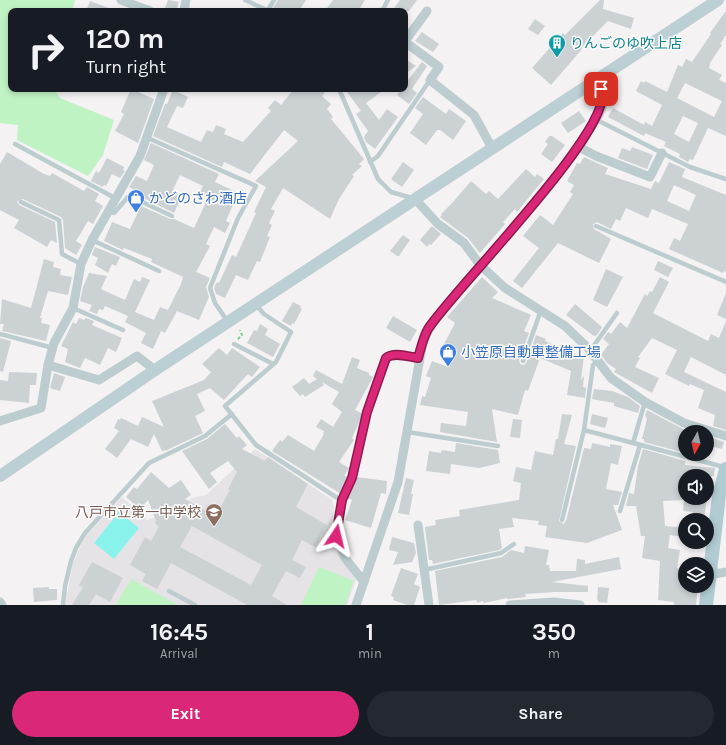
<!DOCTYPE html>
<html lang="en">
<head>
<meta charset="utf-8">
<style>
  :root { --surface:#171b24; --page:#242831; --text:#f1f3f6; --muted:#9ea1a6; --accent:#db2777 }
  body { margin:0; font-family:Karla,"Noto Sans JP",sans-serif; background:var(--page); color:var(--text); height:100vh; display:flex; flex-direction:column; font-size:15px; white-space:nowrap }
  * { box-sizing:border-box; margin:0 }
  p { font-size:13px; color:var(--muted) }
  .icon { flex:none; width:22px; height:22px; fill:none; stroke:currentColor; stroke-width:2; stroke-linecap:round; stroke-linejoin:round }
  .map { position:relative; height:605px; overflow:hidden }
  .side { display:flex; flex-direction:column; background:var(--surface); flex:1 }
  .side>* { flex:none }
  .top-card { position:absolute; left:8px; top:8px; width:400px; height:84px; border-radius:8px; box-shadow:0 2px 6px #0003; background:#171b24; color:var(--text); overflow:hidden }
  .needle { width:26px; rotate:188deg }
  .buttons { position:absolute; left:678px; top:425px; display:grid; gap:8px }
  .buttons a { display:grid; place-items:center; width:36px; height:36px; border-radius:50%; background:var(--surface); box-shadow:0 2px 6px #0003; font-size:20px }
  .pin { position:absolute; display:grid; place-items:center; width:34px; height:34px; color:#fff; margin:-17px; border-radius:8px; box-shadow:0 2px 6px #0006 }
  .me { position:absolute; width:44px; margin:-22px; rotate:10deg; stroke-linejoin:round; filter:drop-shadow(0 0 3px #0008) }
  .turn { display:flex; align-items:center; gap:14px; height:84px; padding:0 12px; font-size:18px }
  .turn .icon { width:52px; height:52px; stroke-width:2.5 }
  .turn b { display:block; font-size:28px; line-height:34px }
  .eta { display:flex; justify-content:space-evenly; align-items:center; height:68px; text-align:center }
  .eta b { font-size:24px; font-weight:700; line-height:28px }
  .primary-button { display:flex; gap:8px; margin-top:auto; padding:8px 12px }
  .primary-button a { flex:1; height:46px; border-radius:24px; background:var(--accent); color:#fff; font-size:16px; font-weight:700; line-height:46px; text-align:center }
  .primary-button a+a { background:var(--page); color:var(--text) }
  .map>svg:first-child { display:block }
  .education { fill:#e5e3e5 }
  .green { fill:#bff3c4 }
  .water { fill:#89f3eb }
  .building { fill:#ccd1d4; fill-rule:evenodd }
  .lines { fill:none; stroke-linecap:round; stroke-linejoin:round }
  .path { stroke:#73d489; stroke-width:2; stroke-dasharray:3 2; stroke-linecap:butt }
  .lane { stroke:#bccccf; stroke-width:4.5 }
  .street { stroke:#bccccf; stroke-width:9 }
  .secondary { stroke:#bccfd4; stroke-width:12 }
  .primary { stroke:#b0cbd2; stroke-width:14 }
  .route-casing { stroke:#8e194d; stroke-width:10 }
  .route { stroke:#db2777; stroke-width:7 }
  .labels { text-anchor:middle; stroke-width:3; stroke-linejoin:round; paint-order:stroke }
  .culture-label { font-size:14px; fill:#0d838f; stroke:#fff; text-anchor:start }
  .shop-label { font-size:14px; fill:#366cbe; stroke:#fff; text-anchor:start }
  .education-label { font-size:14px; fill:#785e54; stroke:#fff; text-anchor:end }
</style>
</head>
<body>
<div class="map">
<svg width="726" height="605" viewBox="0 0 726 605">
  <rect width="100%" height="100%" fill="#f4f2f2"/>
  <polygon class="education" points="255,449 331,499 334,505 332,535 344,563 356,580 347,605 65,605 73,563 79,549 87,535 122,497 147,520 172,511 192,498 206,495"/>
  <g class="green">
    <polygon points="0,0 75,0 72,11 11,11 11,89 54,89 60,98 114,120 103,155 88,176 17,140 18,125 0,123"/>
    <polygon points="319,567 354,581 345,605 301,605"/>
    <polygon points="131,579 178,605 116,605"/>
  </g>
  <polygon class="water" points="119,512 139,528 114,559 94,543"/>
  <g class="building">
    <polygon points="168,0 179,2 176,11 164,11"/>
    <polygon points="278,0 306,0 299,11 278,11 273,8"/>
    <polygon points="333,0 365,0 358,11 325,11"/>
    <polygon points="400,0 417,0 409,11 392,11"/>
    <polygon points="600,0 604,0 603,9 634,18 631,29 608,21 581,48 582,49 551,85 532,68 563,33 565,35"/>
    <polygon points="90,1 114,10 114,11 86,11"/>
    <path d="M726 11V35L720 44 722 45 710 63 709 68 722 75 719 80 726 83V136L708 128 693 160 690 159 688 162 679 157 680 154 664 146 666 142 645 133 644 136 608 117 613 108 644 125 645 122 652 126 662 105 636 91 641 81 644 83 645 81 667 92 678 65 682 67 686 59 692 62 711 34 710 33ZM685 83 722 101 714 117 677 98ZM683 116 698 123 689 142 674 134Z"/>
    <polygon points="535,19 545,26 538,35 528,29"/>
    <polygon points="422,32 439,44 433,52 415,41"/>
    <polygon points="405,59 416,66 405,74"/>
    <polygon points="422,62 427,66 412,89 417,93 409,104 397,95 402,89 405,89 405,84"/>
    <polygon points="131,89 154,99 138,143 115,131 124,114 121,112"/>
    <polygon points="294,89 327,89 322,96 331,104 327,109 333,117 331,119 364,159 359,164 362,166 352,175 354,176 339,199 330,219 283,188 271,209 275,211 269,223 272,225 267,236 270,237 260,262 257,261 248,280 236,275 225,298 216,294 214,288 217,282 219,283 232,255 236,257 256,213 254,212 266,187 255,181 298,141 284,130 250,174 224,162 222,167 153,136 165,104 167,104 173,90 188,97 183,108 177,106 167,127 201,142 207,130 213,132 216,125 226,129 224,134 243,142 271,111 268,108 275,100 281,105"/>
    <polygon points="345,89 385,89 366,103 379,120 387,109 398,117 375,149 366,142 364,137 368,131 356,114 361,111"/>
    <polygon points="423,97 446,114 449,109 466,121 453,140 440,130 437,130 426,145 410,133 423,114 415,108"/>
    <polygon points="579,111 586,121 568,133 561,123"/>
    <polygon points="549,136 552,136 565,145 552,162 541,154 548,144 545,142"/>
    <polygon points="151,143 219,174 215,182 238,193 226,221 230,223 225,233 214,227 206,244 210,246 196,272 210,278 206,287 209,297 199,320 177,311 165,333 161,331 153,349 141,343 146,333 125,322 128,316 105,306 103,310 99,309 97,314 89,311 92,305 80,301 83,287 89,273 107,276 101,289 125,300 134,279 140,282 142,277 150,280 135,312 154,320 160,307 168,310 181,284 183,277 151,262 152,259 124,248 123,250 104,241 112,222 130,229 141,206 170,219 174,219 194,228 208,198 199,194 203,186 180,175 172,192 182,196 174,213 134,193 135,190 129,187 136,176 147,181 154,165 144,160"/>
    <polygon points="632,147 653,155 647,169 618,158 622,148 630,151"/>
    <polygon points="7,152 44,174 50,176 52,173 84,191 87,187 99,194 95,201 103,206 93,224 88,221 76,241 82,245 76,255 65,248 63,220 61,217 23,199 17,201 19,205 55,222 57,243 51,240 47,247 14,228 19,220 0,210 0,164"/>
    <path d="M584 157 608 168 605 174 651 189 655 181 659 183 669 162 685 169 682 177 726 195V272L724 271 723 273 669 249 674 238 680 241 688 224 652 209 648 218 626 208 620 221 616 219 611 229 597 222 593 224 594 229 611 239 599 263 558 243 522 288 513 281 539 248 523 236 540 215 553 225 573 194 570 192 574 185 567 181 577 163 580 164ZM674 185 696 195 689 211 667 201Z"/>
    <polygon points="107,158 124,167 123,170 125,171 120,178 112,174 106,186 104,185 103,187 91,181 96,171 99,173"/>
    <polygon points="403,162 414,170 402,187 391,179"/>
    <polygon points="526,169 535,177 537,174 544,179 517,212 515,209 503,222 505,224 480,253 468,238 440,217 442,215 441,214 454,201 471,181 486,194 489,191 498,199"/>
    <polygon points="432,226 441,234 431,245 429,244 427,247 420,240"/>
    <polygon points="403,235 410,240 399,256 397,256 390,251"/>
    <polygon points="95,247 120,257 116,266 112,264 108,273 95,265 98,258 92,255"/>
    <polygon points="44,259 54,262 53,267 61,269 60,275 72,277 68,295 48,291 40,318 42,318 41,323 50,325 46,341 2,331 4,324 0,324 2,299 31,308"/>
    <polygon points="658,261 673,268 668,277 654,270"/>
    <polygon points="606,269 623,277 607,307 593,300"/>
    <polygon points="482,277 498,292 492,298 531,315 524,331 529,333 519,360 520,364 524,365 526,363 536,335 546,339 545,341 575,354 584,355 581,380 584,376 583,387 586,388 585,398 567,395 571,371 540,358 528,391 525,390 518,415 492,409 497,442 440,432 441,423 466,426 468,412 420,405 422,396 425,397 431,378 426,376 432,361 448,367 456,352 443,346 455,323 447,317"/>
    <polygon points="660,277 669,282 653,313 708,341 711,334 719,338 726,321 726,375 691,357 684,372 726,392 726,430 713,426 715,415 698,408 704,390 690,384 689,386 665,374 677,350 652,338 638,357 640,358 635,367 659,378 652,393 614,372 616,369 607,363 601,355 609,344 603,339 608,332 611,334 620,322 627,328 645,294 647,296 650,291 652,292"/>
    <polygon points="726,293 726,319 717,315"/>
    <polygon points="293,302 301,306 300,308 302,309 294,324 292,323 291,326 282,321"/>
    <polygon points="575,304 602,327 597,335 594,336 566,315"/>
    <polygon points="393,316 417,330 410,342 386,328"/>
    <polygon points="79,318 84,320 86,318 94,321 92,325 122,338 116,352 108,348 100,365 85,358 80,368 65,362 68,349 61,346 73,322 76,324"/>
    <polygon points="260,324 268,329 265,335 280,344 273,357 247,343 254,330 257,331"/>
    <polygon points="0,338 11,341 3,372 0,371"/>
    <polygon points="219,348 227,355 232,348 260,367 252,377 248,374 224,400 210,388 197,394 205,411 195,416 203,433 167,450 162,451 154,434 148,447 131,439 117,458 105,449 119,431 114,428 118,419 120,420 121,418 138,426 142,417 164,427 152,401 204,380 211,372 202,364"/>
    <polygon points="352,357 360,360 357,368 369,373 369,375 373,377 355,410 363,414 352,438 354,440 339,462 349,468 344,476 348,476 341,494 272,451 280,440 282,442 288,435 314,451 324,434 323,434 324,431 316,427 321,419 333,427 342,412 332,404 339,392 322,382 324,385 305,397 303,394 300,396 292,387 304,378 309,384 317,379 313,376 316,370 342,384"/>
    <polygon points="9,372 37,373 36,385 30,385 29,403 0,400 0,380 8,381"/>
    <polygon points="54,373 65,377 60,391 50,388"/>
    <polygon points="594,389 612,391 628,397 640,406 638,413 614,406 614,403 592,399"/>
    <polygon points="647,410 685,430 685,453 644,442 644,439 642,439 647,419 645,415"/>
    <polygon points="562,414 572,415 564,444 576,446 559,521 563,524 566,521 584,448 591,449 592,443 610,447 610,444 622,446 618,465 611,463 606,489 622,492 618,505 613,505 622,530 587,543 545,537 547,526 538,525 539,521 512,518 514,527 499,529 502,548 499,550 433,564 432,560 429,560 425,527 436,525 435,520 460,516 459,510 519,500 521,483 513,481 516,467 531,470 535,451 553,455 556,439 558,439"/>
    <polygon points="592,414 608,418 605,428 590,424"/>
    <polygon points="513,419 522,420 520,438 510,437"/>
    <path d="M225 424 237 438 239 436 247 445 242 449 265 461 268 457 308 484 296 507 327 525 315 547 302 540 292 560 306 567 300 578 286 571 272 596 287 605H247L171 563 157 589 142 581 146 574 130 565 145 537 151 541 159 527 155 523 156 521 148 500 140 509 126 497 134 487 137 489 151 472 169 488 181 480 191 495 185 499 205 510 208 504 219 510 230 490 228 489 237 472 228 461 210 473 217 482 209 489 182 451 207 439ZM192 526 262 565 251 585 180 547Z"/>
    <polygon points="707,436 724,442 722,449 707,445"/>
    <polygon points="456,443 498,450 500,463 479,468 451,464 450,474 426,471 429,451 441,453 442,450 455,452"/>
    <polygon points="643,449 685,461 685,465 715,468 714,476 685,476 683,500 663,501 665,526 685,528 685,537 670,535 668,548 680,550 677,568 681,569 679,583 685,583 685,586 698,586 696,605 674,605 674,602 658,600 660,561 642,558 645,536 641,536 636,506 626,506 629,493 634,494 638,466"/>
    <polygon points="356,477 387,481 386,494 381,493 371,528 345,520 352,500 347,498"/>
    <polygon points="406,478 414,480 411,494 413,494 409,515 398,513"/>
    <polygon points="684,498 707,498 704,519 692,517 693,512 683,511"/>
    <polygon points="392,537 414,543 416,553 412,562 393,565 398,552 389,550"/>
    <polygon points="525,546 549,550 546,565 549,565 550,571 576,571 577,559 585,560 585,564 619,557 621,569 552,582 588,586 588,592 555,592 525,594 526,597 507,599 507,598 484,603 483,601 477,603 476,600 439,605 435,571 502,557 511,550 524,553"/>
    <polygon points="92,562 123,578 110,602 96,594 89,605 72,605 83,587 79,585"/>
    <polygon points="401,568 418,574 414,584 420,587 414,605 407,605 393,600 394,597 391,596"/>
    <polygon points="49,587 49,589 57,589 57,600 34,602 33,588"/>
    <polygon points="598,587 609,588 607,603 598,602 598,600 597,599"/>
  </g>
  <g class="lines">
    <polyline class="path" points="238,339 242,335 240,330"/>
    <g class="lane">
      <polyline points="245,0 269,11"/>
      <polyline points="268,10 274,0"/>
      <polyline points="382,11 388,0"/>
      <polyline points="339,89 378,179 391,192 412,198"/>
      <polyline points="595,119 690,167 726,179"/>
      <polyline points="148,138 256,186 238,218 210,288 215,303 228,322"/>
      <polyline points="15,144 115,198"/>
      <polyline points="370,162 378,156 430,80"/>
      <polyline points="21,202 59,220 62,254 81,264"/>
      <polyline points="109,211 114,213 128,197 138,200 172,216"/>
      <polyline points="596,226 726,282"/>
      <polyline points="92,240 159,271"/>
      <path d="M256 305 264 314 291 332 276 362 225 406 256 445 342 501 356 468 367 412 386 358C394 351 409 357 418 358"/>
      <polyline points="73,308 123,330"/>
      <polyline points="0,334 53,348"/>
      <polyline points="234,344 273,364"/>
      <polyline points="590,351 617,313"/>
      <polyline points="523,361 541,310"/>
      <polyline points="597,361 593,365 584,430 724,467"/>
      <polyline points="407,432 498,446"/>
      <polyline points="633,443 645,402"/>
      <polyline points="620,511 640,445"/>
      <polyline points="562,520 584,430"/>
      <polyline points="424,570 501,553 514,544"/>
      <polyline points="169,591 195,605"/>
      <polyline points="63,605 65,586 71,561 76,548 85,533 149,463 205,436 232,414"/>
    </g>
    <g class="street">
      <polyline points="121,0 150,11"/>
      <polyline points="184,11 186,0"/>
      <polyline points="405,41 427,11"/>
      <polyline points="405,42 439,67 430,80 474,115 492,148"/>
      <polyline points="579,147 596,156 650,177 662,153"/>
      <polyline points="415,199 438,224 464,243 480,265 505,288 565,326 588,348 611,378 645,402 684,423 726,436"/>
      <polyline points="48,365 99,380 137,356 155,370"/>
      <polyline points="0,421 41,408 48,365 54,343 73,308 81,264 92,240 140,156 164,89"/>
      <polyline points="342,501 336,536 345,558 364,582"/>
      <polyline points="418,525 429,605"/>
      <polyline points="709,575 726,572"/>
      <polyline points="0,602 2,605"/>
      <path d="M356 605 398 482 423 341C433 318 451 301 466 282 506 234 552 190 585 136 591 126 602 114 603 102 604 93 599 86 596 79"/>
      <polyline points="510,605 554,602 580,605"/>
    </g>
    <polyline class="secondary" points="0,476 155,370 718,0"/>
    <polyline class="primary" points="706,605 719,496 726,469"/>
  </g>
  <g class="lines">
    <g class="route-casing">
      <path id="route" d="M336 536 342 500 352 478 367 412 386 358C394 351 409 357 418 358 421 348 423 338 428 329 453 290 618 126 601 89"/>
    </g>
    <use href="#route" class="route"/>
  </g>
  <defs>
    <g id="building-pin" transform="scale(0.9)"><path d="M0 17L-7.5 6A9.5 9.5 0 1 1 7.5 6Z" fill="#0f9aa8" stroke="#fff"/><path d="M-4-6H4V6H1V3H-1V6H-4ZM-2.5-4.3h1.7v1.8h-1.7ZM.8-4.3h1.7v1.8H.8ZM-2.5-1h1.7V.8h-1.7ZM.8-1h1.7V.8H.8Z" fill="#fff"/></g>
    <g id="shop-pin" transform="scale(0.9)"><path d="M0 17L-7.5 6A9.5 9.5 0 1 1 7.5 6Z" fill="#3f7fe0" stroke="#fff"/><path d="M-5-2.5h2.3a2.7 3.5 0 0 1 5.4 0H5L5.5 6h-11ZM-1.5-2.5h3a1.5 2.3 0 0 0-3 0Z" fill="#fff"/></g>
    <g id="school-pin" transform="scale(0.9)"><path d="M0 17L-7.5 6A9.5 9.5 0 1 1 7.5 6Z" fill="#8d6e63" stroke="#fff"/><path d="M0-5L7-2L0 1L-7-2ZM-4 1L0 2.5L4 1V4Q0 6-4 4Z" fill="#fff"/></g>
  </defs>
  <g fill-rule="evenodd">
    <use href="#building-pin" x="557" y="43"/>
    <use href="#shop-pin" x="136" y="198"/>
    <use href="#shop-pin" x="448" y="352"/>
    <use href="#school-pin" x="214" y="512"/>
  </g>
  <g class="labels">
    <g class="culture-label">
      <text x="570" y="48">りんごのゆ吹上店</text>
    </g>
    <g class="shop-label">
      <text x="149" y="203">かどのさわ酒店</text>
      <text x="461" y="357">小笠原自動車整備工場</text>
    </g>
    <g class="education-label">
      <text x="201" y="517">八戸市立第一中学校</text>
    </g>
  </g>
</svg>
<div class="buttons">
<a><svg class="needle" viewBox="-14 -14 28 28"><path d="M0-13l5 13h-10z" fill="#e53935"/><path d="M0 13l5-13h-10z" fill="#9ea1a6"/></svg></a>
<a><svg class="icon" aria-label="sound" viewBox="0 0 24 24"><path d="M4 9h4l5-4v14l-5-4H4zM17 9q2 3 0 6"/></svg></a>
<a><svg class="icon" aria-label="search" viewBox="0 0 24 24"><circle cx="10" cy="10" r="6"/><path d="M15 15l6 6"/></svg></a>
<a><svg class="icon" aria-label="layers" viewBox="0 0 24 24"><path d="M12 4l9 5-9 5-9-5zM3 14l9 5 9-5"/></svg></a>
</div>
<div class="pin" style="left:601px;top:89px;background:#d93025"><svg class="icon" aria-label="arrive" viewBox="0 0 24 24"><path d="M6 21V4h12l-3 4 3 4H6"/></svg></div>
<svg class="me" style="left:336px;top:536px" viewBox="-20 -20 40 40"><path d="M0-17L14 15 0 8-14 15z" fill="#db2777" stroke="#fff" stroke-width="4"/></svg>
<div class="top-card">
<div class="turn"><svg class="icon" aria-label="right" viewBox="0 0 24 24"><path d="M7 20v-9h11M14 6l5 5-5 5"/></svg><div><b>120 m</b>Turn right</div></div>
</div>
</div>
<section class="side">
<div class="eta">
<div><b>16:45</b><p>Arrival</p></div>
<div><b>1</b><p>min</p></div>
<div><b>350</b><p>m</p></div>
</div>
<div class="primary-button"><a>Exit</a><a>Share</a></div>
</section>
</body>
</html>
